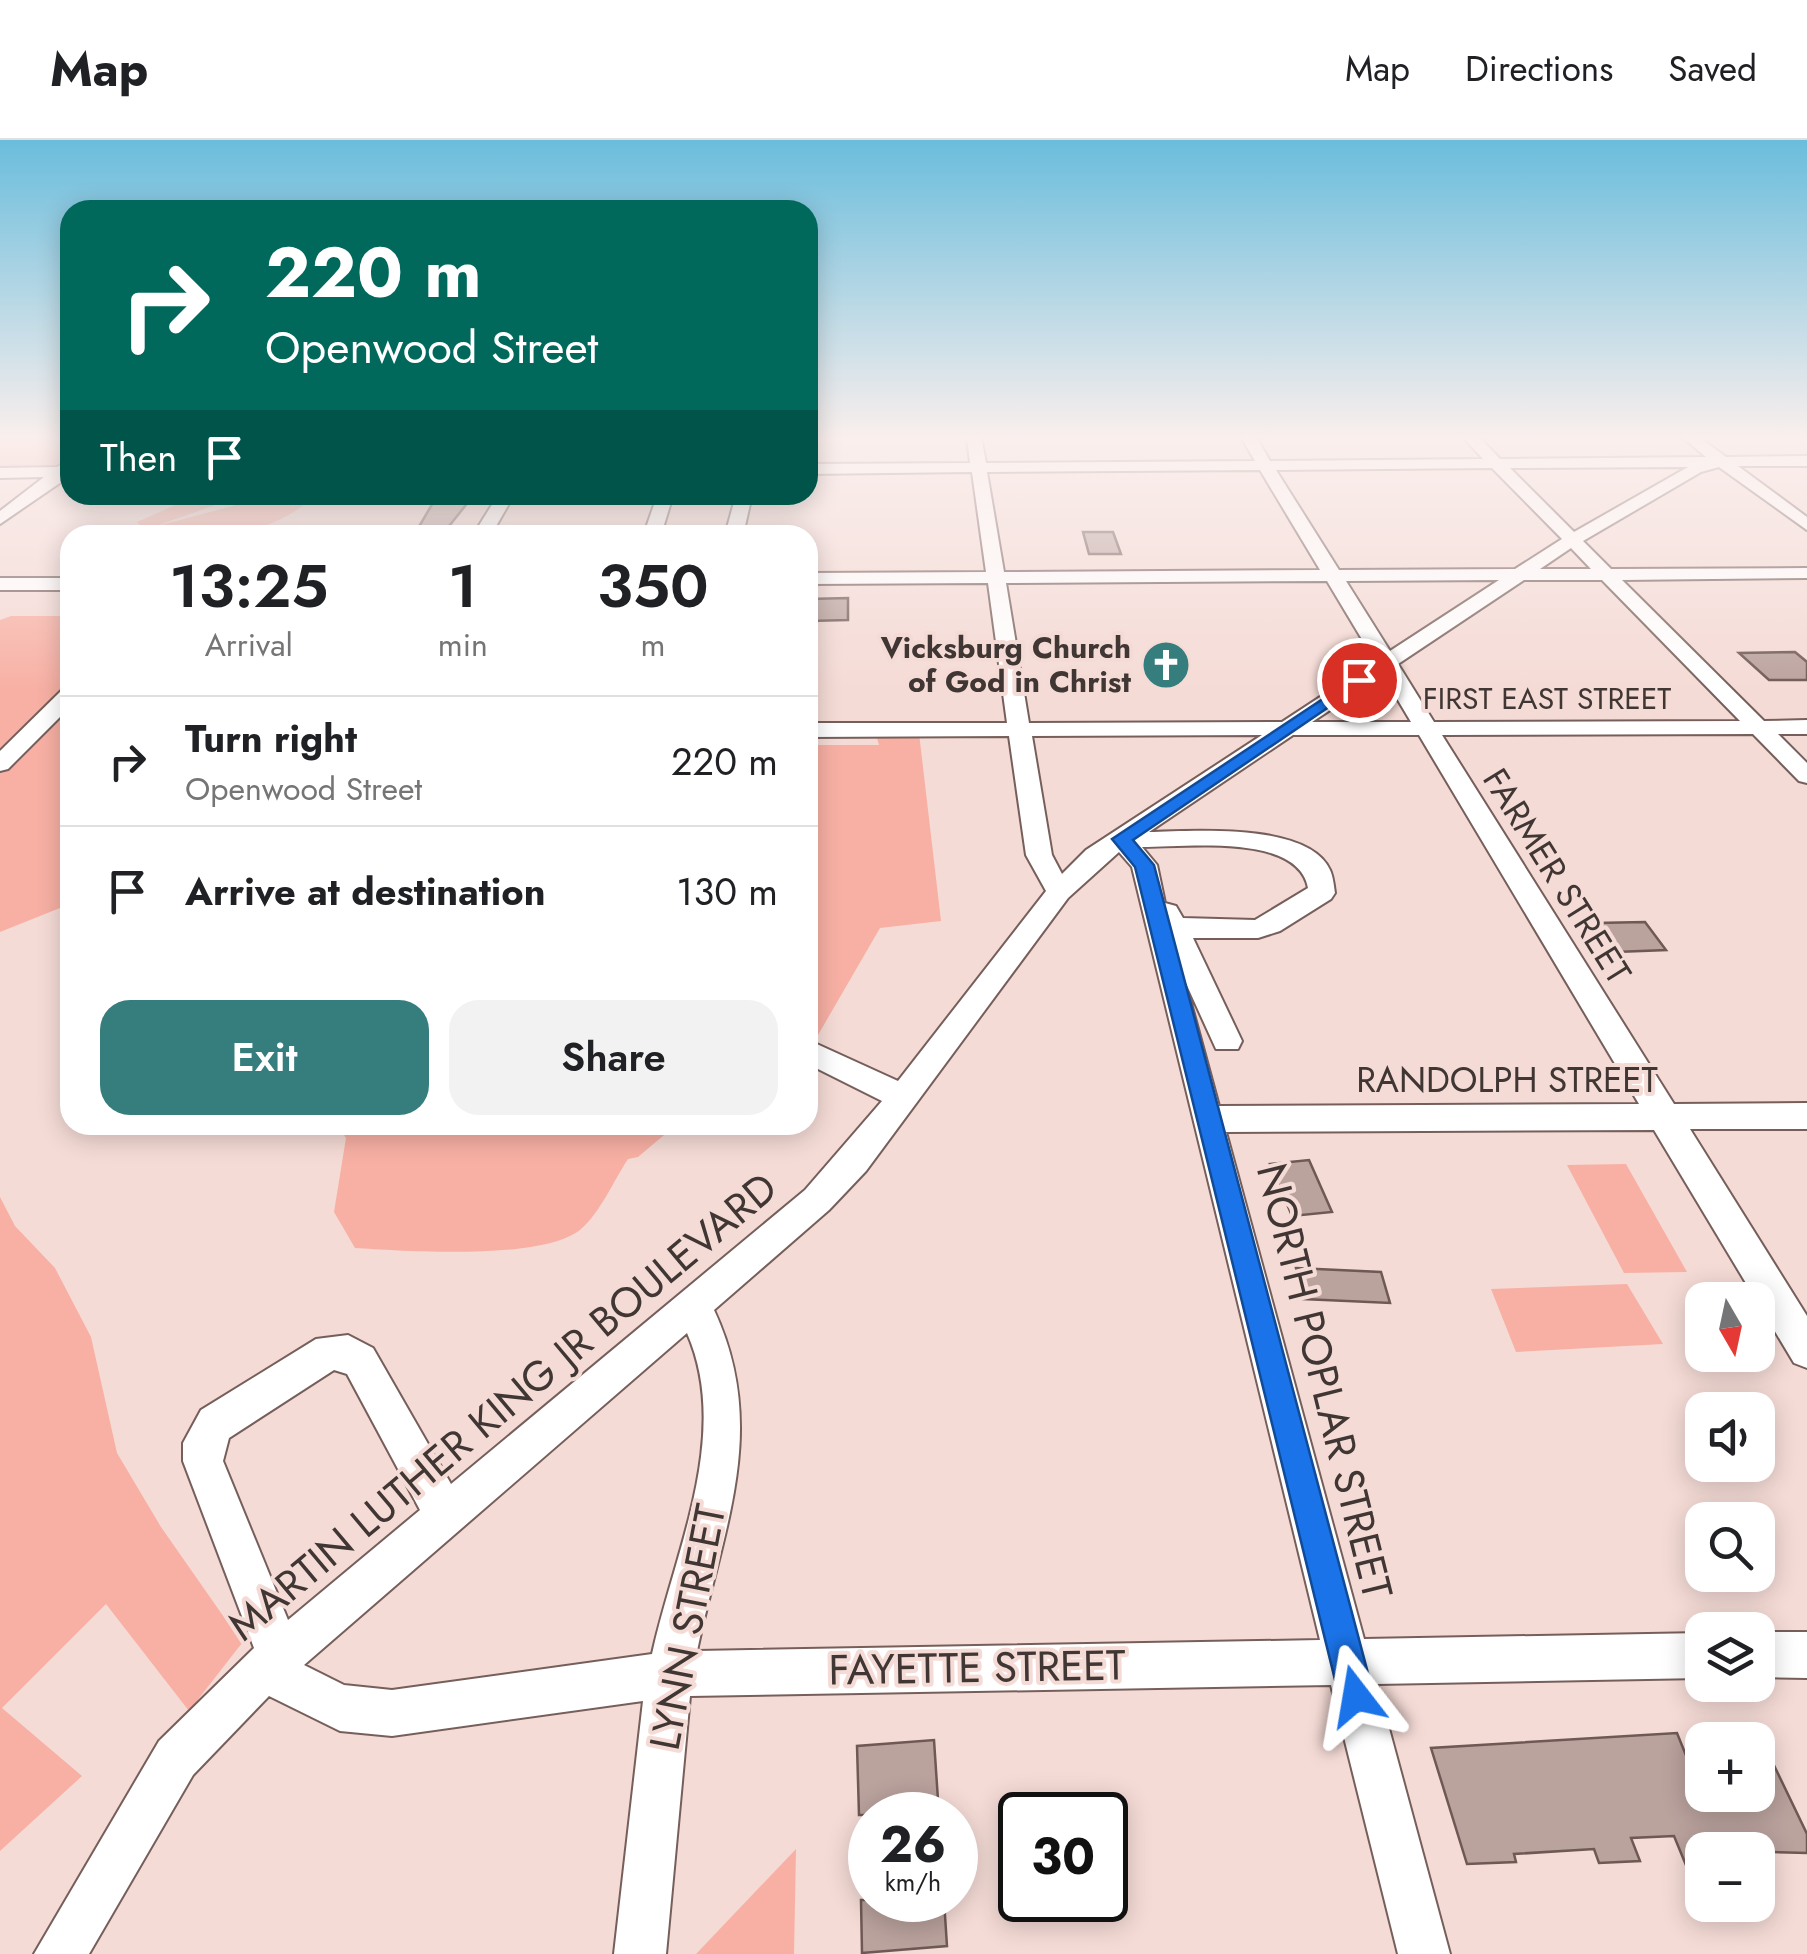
<!DOCTYPE html>
<html lang="en">
<head>
<meta charset="utf-8">
<style>
  :root { --surface:#fff; --page:#f2f2f2; --text:#202124; --muted:#757577; --line:#e0e0e0; --accent:#357e7d }
  body { margin:0; font-family:Jost,sans-serif; background:var(--page); color:var(--text); height:100vh; display:flex; flex-direction:column; font-size:38px; white-space:nowrap }
  * { box-sizing:border-box; margin:0 }
  p { font-size:32px; color:var(--muted) }
  .icon { flex:none; width:55px; height:55px; fill:none; stroke:currentColor; stroke-width:2; stroke-linecap:round; stroke-linejoin:round }
  .map { position:relative; flex:1; overflow:hidden }
  .drawer { position:absolute; left:60px; top:385px; width:758px; height:610px; display:flex; flex-direction:column; background:var(--surface); border-radius:30px; box-shadow:0 5px 25px #0003 }
  .drawer>* { flex:none }
  .banner { position:absolute; left:60px; top:60px; width:758px; height:305px; border-radius:30px; box-shadow:0 5px 25px #0003; background:#00695c; color:#fff; overflow:hidden }
  .needle { width:65px; rotate:171deg }
  .controls { position:absolute; left:1685px; top:1142px; display:grid; gap:20px }
  .controls a { display:grid; place-items:center; width:90px; height:90px; border-radius:20px; background:var(--surface); box-shadow:0 5px 25px #0003; font-size:50px }
  .speed { position:absolute; left:848px; top:1652px; display:flex; gap:20px; font-size:50px; font-weight:700; text-align:center }
  .speed>* { display:grid; place-content:center; width:130px; height:130px; border-radius:50%; background:var(--surface); box-shadow:0 5px 25px #0003; line-height:1 }
  .speed small { font-size:25px; font-weight:400 }
  .speed .limit { border:5px solid #111; border-radius:15px; background:#fff; color:#111 }
  .pin { position:absolute; display:grid; place-items:center; width:85px; height:85px; color:#fff; margin:-42px; border:5px solid #fff; border-radius:50%; box-shadow:0 2px 10px #0007 }
  .me { position:absolute; width:110px; margin:-55px; rotate:346deg; stroke-linejoin:round; filter:drop-shadow(0 0 8px #0008) }
  .turn { display:flex; align-items:center; gap:35px; height:210px; padding:0 40px; font-size:45px }
  .turn .icon { width:130px; height:130px; stroke-width:2.5 }
  .turn b { display:block; font-size:70px; line-height:85px }
  .then { display:flex; align-items:center; height:95px; padding:0 40px; background:#0003; gap:20px; font-size:38px }
  .eta { display:flex; justify-content:space-evenly; align-items:center; height:170px; text-align:center }
  .eta b { font-size:60px; font-weight:600; line-height:70px }
  .primary-button { display:flex; gap:20px; margin-top:auto; padding:20px 40px }
  .primary-button a { flex:1; height:115px; border-radius:30px; background:var(--accent); color:#fff; font-size:40px; font-weight:600; line-height:115px; text-align:center }
  .primary-button a+a { background:var(--page); color:var(--text) }
  ul { padding:0; list-style:none }
  li { display:flex; align-items:center; gap:30px; height:130px; padding:0 40px; border-top:2px solid var(--line) }
  li div { flex:1 }
  li b { display:block; font-size:38px }
  li em { font-style:normal }
  header { display:flex; align-items:center; gap:60px; box-sizing:border-box; height:140px; padding:0 50px; background:var(--surface); border-bottom:2px solid var(--line) }
  header strong { font-size:48px }
  nav { display:flex; gap:55px; margin-inline-start:auto; font-size:35px }
  .map>svg:first-child { display:block }
  .green { fill:#f8b0a4 }
  .building { fill:#baa29d; stroke:#6f5955; stroke-width:2.5 }
  .lines { fill:none; stroke-linecap:round; stroke-linejoin:round }
  .minor-casing { stroke:#765f5b; stroke-width:4 }
  .minor { fill:#fff; fill-rule:evenodd }
  .route { fill:#1a73e8; stroke:#114b97; stroke-width:2.5 }
  .labels { text-anchor:middle; stroke-width:8; stroke-linejoin:round; paint-order:stroke }
  .far-poi-label { font-size:30px; font-weight:bold; fill:#403634; stroke:#f5dbd6; text-anchor:end }
  .far-street-label { font-size:30px; fill:#403634; stroke:#f5dbd6 }
  .street-label { font-size:35px; fill:#403634; stroke:#f5dbd6 }
  .near-street-label { font-size:42px; fill:#403634; stroke:#f5dbd6 }
</style>
</head>
<body>
<header>
<strong>Map</strong>
<nav><a>Map</a><a>Directions</a><a>Saved</a></nav>
</header>
<div class="map">
<svg width="1807" height="1814" viewBox="0 0 1807 1814">
  <rect width="100%" height="100%" fill="#f5dbd6"/>
  <g class="green">
    <polygon points="0,297 70,297 70,320 51,329 0,334"/>
    <path d="M236 355H244L153 387 233 366 250 355H309L310 360C255 406 192 395 123 395L141 386 137 382 191 358Z"/>
    <polygon points="11,476 70,476 70,764 0,792 0,480"/>
    <polygon points="875,591 919,593 941,781 880,788 818,895 808,890 808,598 813,605 879,605"/>
    <path d="M338 985H676L638 1017 628 1019C614 1040 600 1073 581 1089 544 1121 405 1111 355 1108L334 1072 346 998Z"/>
    <polygon points="1626,1024 1687,1132 1624,1133 1567,1025"/>
    <polygon points="0,1057 15,1086 55,1128 91,1197 117,1313 161,1387 242,1503 189,1571 106,1464 2,1568 82,1636 0,1711"/>
    <polygon points="1627,1144 1663,1204 1516,1212 1491,1149"/>
    <polygon points="796,1709 794,1814 696,1814"/>
  </g>
  <g class="building">
    <polygon points="437,356 473,356 442,395 414,395"/>
    <polygon points="1083,392 1113,392 1121,414 1089,414"/>
    <polygon points="848,458 848,480 808,481 808,459"/>
    <polygon points="1795,512 1807,522 1807,540 1769,540 1739,513"/>
    <polygon points="1645,782 1666,810 1616,812 1596,783"/>
    <polygon points="1309,1020 1332,1072 1292,1076 1270,1024"/>
    <polygon points="1296,1128 1381,1132 1390,1163 1303,1159"/>
    <polygon points="1758,1592 1807,1694 1807,1713 1702,1710 1702,1764 1674,1696 1631,1698 1640,1721 1599,1723 1594,1709 1514,1714 1516,1722 1467,1724 1431,1608 1677,1593 1702,1655 1758,1655"/>
    <polygon points="934,1600 939,1675 859,1675 857,1606"/>
    <polygon points="861,1760 944,1760 947,1806 862,1813"/>
  </g>
  <g class="lines">
    <g class="minor-casing">
      <g id="minor">
        <path d="M967 297H981L986 323 1255 321 1241 297H1256L1270 321 1483 319 1463 297H1479L1500 319 1706 317 1682 297H1699L1726 317 1807 316V326H1738L1807 377V390L1719 327 1701 332 1583 401 1611 429 1807 428V438L1622 440 1764 581 1807 580V594H1778L1807 623V643L1799 641 1753 594 1442 595 1674 964 1807 963V989H1690L1807 1176V1228L1794 1223 1654 990 1226 992 1364 1499 1702 1493V1538L1377 1544 1450 1814H1398L1331 1545 690 1556 666 1814H614L643 1561 392 1596 340 1591 269 1556 193 1635 89 1814H34L159 1601 254 1508 183 1321V1303L201 1270 316 1199 348 1195 373 1208 451 1344 805 1050 882 961 808 924V900L898 941 1046 751 1026 715 1009 596 808 597V583H1007L988 443 808 444V433L986 432 972 332 808 334V324L970 323ZM1688 327 1574 392 1510 328ZM1492 328 1562 399 1515 429 1339 430 1276 330ZM1260 330 1320 430 1004 432 987 332ZM1571 408 1591 429H1540ZM1499 440 1390 511 1346 441ZM1524 440H1602L1740 581 1434 582 1398 524ZM1327 441 1375 521 1282 582 1029 583 1006 443ZM1383 535 1411 582H1312ZM1262 595 1086 710 1062 734 1052 715 1032 596ZM1293 595H1419L1639 964 1219 966 1185 841 1216 909H1238L1242 901 1193 798H1258L1280 791 1331 759 1335 753C1334 746 1333 736 1330 730 1309 682 1192 691 1149 692ZM1142 707C1186 707 1298 693 1308 748L1255 780 1183 778 1176 766 1165 763 1157 725ZM1119 712 1132 727 1320 1500 697 1511C722 1390 770 1290 714 1170L829 1070 866 1031 1068 758ZM687 1193C732 1295 674 1413 652 1514L392 1550 344 1545 304 1525ZM334 1230 347 1234 420 1370 288 1480 223 1321 229 1298Z"/>
        <polygon points="70,320 70,336 0,384 0,371 44,337 0,338 0,328 57,327"/>
        <polygon points="498,355 514,355 491,395 473,395"/>
        <polygon points="736,355 752,355 743,395 725,395"/>
        <polygon points="663,357 671,362 664,385 671,395 653,395 647,385 655,362"/>
        <rect x="0" y="438" width="70" height="12"/>
        <polygon points="70,549 70,567 8,629 0,631 0,611 62,550"/>
        <polygon points="1758,1492 1807,1492 1807,1538 1758,1537"/>
      </g>
    </g>
    <use href="#minor" class="minor"/>
  </g>
  <linearGradient id="sky" x2="0" y2="1"><stop stop-color="#6abddc"/><stop offset="0.54" stop-color="#faefed"/><stop offset="1" stop-color="#faefed" stop-opacity="0"/></linearGradient>
  <rect width="1807" height="551" fill="url(#sky)"/>
  <polygon class="route" points="1359,535 1367,540 1364,543 1133,700 1154,725 1374,1556 1369,1569 1356,1574 1344,1569 1339,1556 1135,727 1112,699"/>
  <defs>
    <g id="church-disc" transform="scale(2.5)"><circle r="9.5" fill="#357e7d" stroke="#f5dbd6"/><path d="M-1.2-6h2.4v3.5h3.3v2.4h-3.3V6h-2.4V-.1h-3.3v-2.4h3.3Z" fill="#fff"/></g>
  </defs>
  <g fill-rule="evenodd">
    <use href="#church-disc" x="1166" y="525"/>
  </g>
  <g class="labels">
    <g class="far-poi-label">
      <text x="1131" y="518">Vicksburg Church<tspan x="1131" dy="34">of God in Christ</tspan></text>
    </g>
    <g class="far-street-label">
      <text x="1547" y="569">FIRST EAST STREET</text>
    </g>
    <g class="street-label">
      <text transform="translate(1557 736) rotate(58)" y="12">FARMER STREET</text>
      <text x="1507" y="952">RANDOLPH STREET</text>
    </g>
    <g class="near-street-label">
      <text transform="translate(1325 1241) rotate(76)" y="15">NORTH POPLAR STREET</text>
      <text transform="translate(502 1266) rotate(-40)" y="15">MARTIN LUTHER KING JR BOULEVARD</text>
      <text transform="translate(687 1487) rotate(-79)" y="15">LYNN STREET</text>
      <text transform="translate(977 1527) rotate(-1)" y="15">FAYETTE STREET</text>
    </g>
  </g>
</svg>
<div class="controls">
<a><svg class="needle" viewBox="-14 -14 28 28"><path d="M0-13l5 13h-10z" fill="#e53935"/><path d="M0 13l5-13h-10z" fill="#757577"/></svg></a>
<a><svg class="icon" aria-label="sound" viewBox="0 0 24 24"><path d="M4 9h4l5-4v14l-5-4H4zM17 9q2 3 0 6"/></svg></a>
<a><svg class="icon" aria-label="search" viewBox="0 0 24 24"><circle cx="10" cy="10" r="6"/><path d="M15 15l6 6"/></svg></a>
<a><svg class="icon" aria-label="layers" viewBox="0 0 24 24"><path d="M12 4l9 5-9 5-9-5zM3 14l9 5 9-5"/></svg></a>
<a>+</a>
<a>−</a>
</div>
<div class="speed"><div>26<small>km/h</small></div><div class="limit">30</div></div>
<div class="pin" style="left:1359px;top:540px;background:#d93025"><svg class="icon" aria-label="arrive" viewBox="0 0 24 24"><path d="M6 21V4h12l-3 4 3 4H6"/></svg></div>
<svg class="me" style="left:1356px;top:1556px" viewBox="-20 -20 40 40"><path d="M0-17L14 15 0 8-14 15z" fill="#1a73e8" stroke="#fff" stroke-width="4"/></svg>
<div class="banner">
<div class="turn"><svg class="icon" aria-label="right" viewBox="0 0 24 24"><path d="M7 20v-9h11M14 6l5 5-5 5"/></svg><div><b>220 m</b>Openwood Street</div></div>
<div class="then">Then<svg class="icon" aria-label="arrive" viewBox="0 0 24 24"><path d="M6 21V4h12l-3 4 3 4H6"/></svg></div>
</div>
<section class="drawer">
<div class="eta">
<div><b>13:25</b><p>Arrival</p></div>
<div><b>1</b><p>min</p></div>
<div><b>350</b><p>m</p></div>
</div>
<ul>
<li><svg class="icon" aria-label="right" viewBox="0 0 24 24"><path d="M7 20v-9h11M14 6l5 5-5 5"/></svg><div><b>Turn right</b><p>Openwood Street</p></div><em>220 m</em></li>
<li><svg class="icon" aria-label="arrive" viewBox="0 0 24 24"><path d="M6 21V4h12l-3 4 3 4H6"/></svg><div><b>Arrive at destination</b></div><em>130 m</em></li>
</ul>
<div class="primary-button"><a>Exit</a><a>Share</a></div>
</section>
</div>
</body>
</html>
